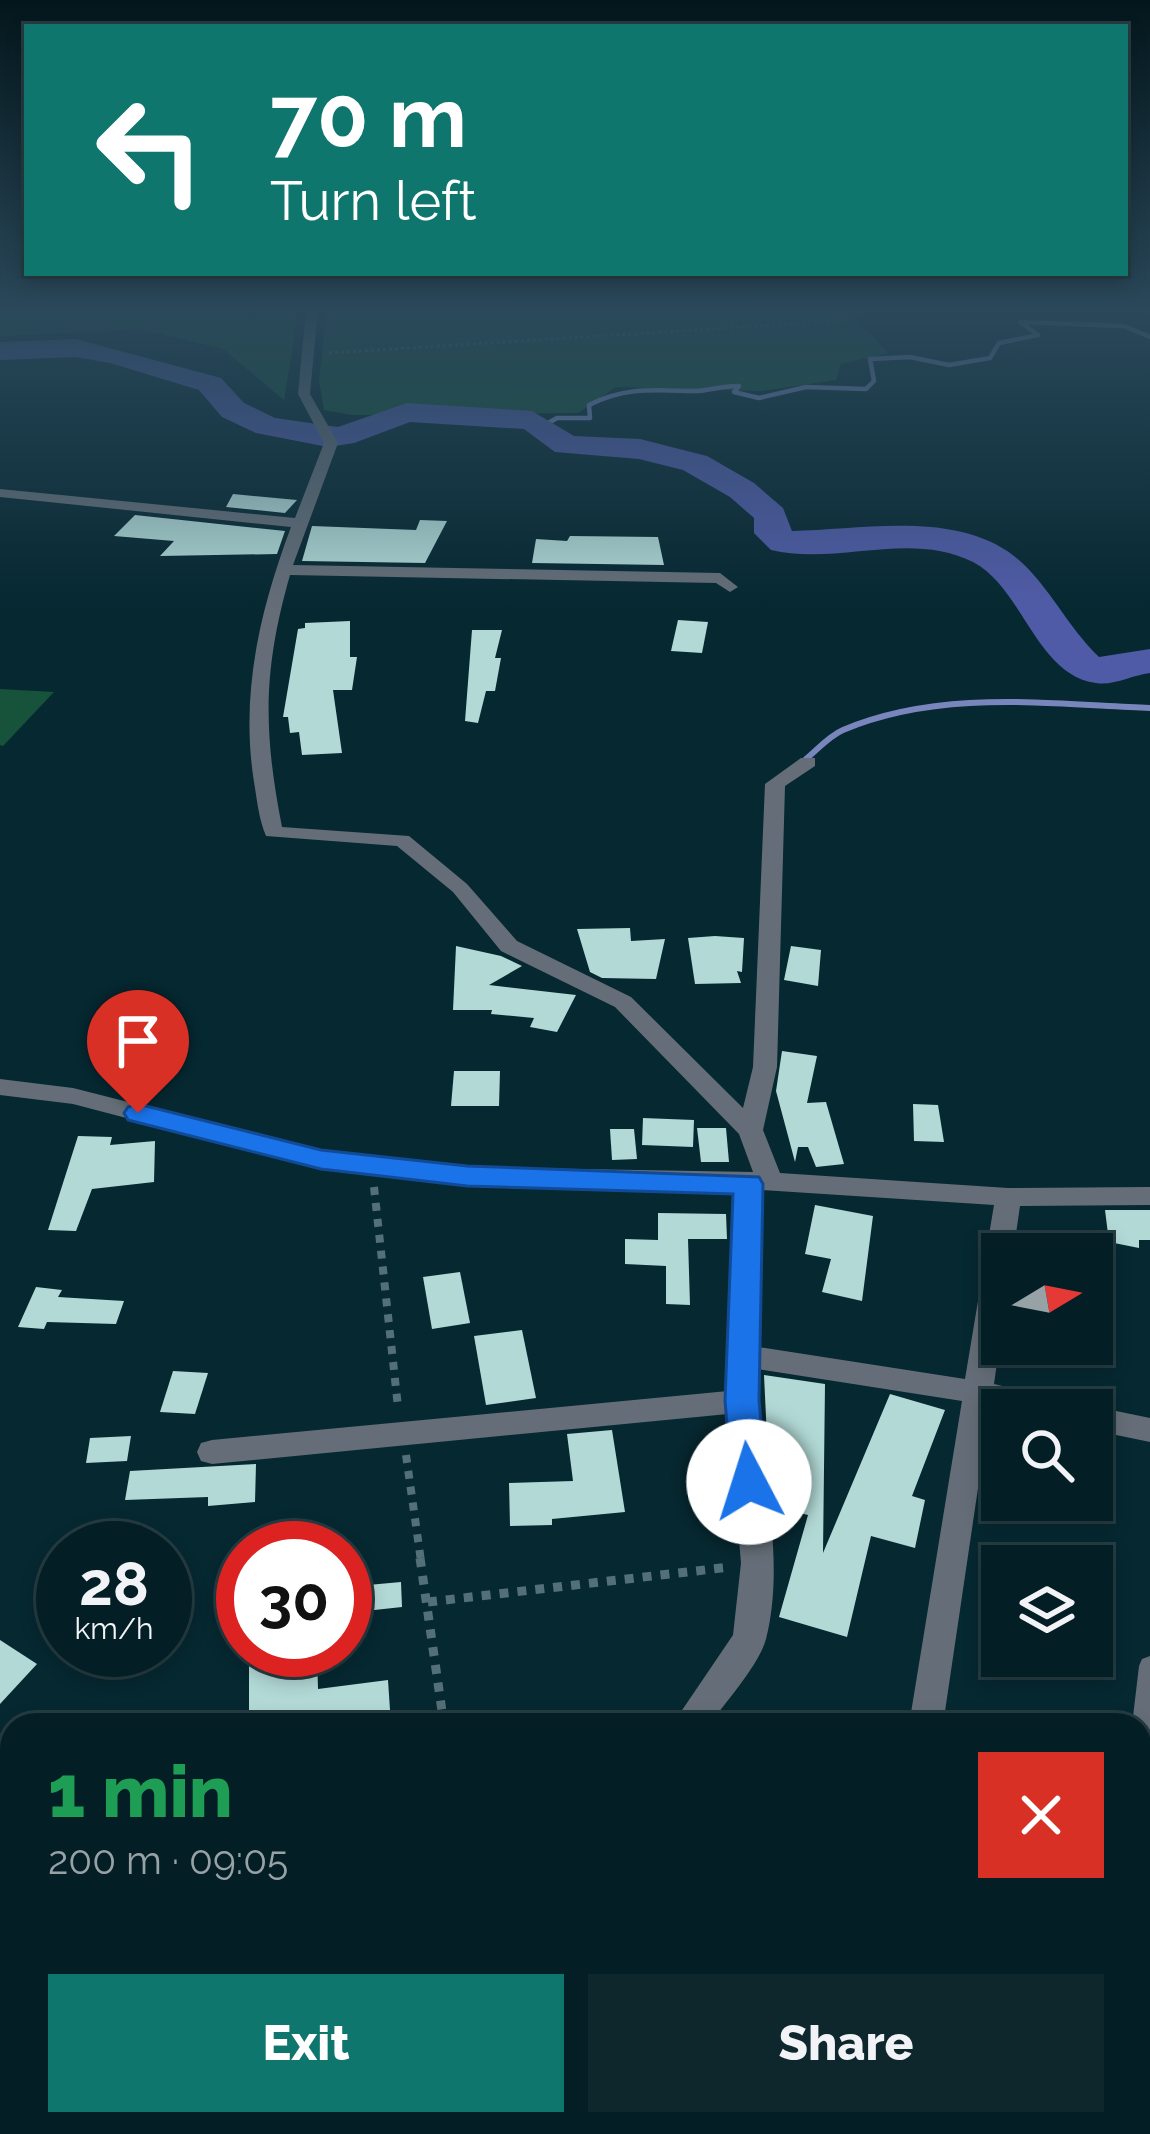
<!DOCTYPE html>
<html lang="en">
<head>
<meta charset="utf-8">
<style>
  :root { --surface:#041e25; --page:#0d272d; --text:#f1f3f6; --muted:#97a2a7; --line:#253c42; --accent:#0f766e }
  body { margin:0; font-family:Raleway,sans-serif; background:var(--page); color:var(--text); height:100vh; display:flex; flex-direction:column; font-size:45px; white-space:nowrap }
  * { box-sizing:border-box; margin:0 }
  p { font-size:39px; color:var(--muted) }
  .icon { flex:none; width:66px; height:66px; fill:none; stroke:currentColor; stroke-width:2; stroke-linecap:round; stroke-linejoin:round }
  .map { position:relative; flex:1; overflow:hidden }
  .panel { position:absolute; left:0px; top:1713px; width:1152px; height:423px; display:flex; flex-direction:column; background:var(--surface); border-radius:36px 36px 0 0; box-shadow:0 6px 18px #0003,0 0 0 3px var(--line) }
  .panel>* { flex:none }
  .top-card { position:absolute; left:24px; top:24px; width:1104px; height:252px; border-radius:0px; box-shadow:0 6px 18px #0003,0 0 0 3px var(--line); background:#0f766e; color:#fff; overflow:hidden }
  .needle { width:78px; rotate:80deg }
  .fabs { position:absolute; left:981px; top:1233px; display:grid; gap:24px }
  .fabs a { display:grid; place-items:center; width:132px; height:132px; border-radius:0px; background:var(--surface); box-shadow:0 6px 18px #0003,0 0 0 3px var(--line); font-size:60px }
  .speed { position:absolute; left:36px; top:1521px; display:flex; gap:24px; font-size:60px; font-weight:700; text-align:center }
  .speed>* { display:grid; place-content:center; width:156px; height:156px; border-radius:50%; background:var(--surface); box-shadow:0 6px 18px #0003,0 0 0 3px var(--line); line-height:1 }
  .speed small { font-size:30px; font-weight:400 }
  .speed .limit { border:18px solid #d22; background:#fff; color:#111 }
  .pin { position:absolute; display:grid; place-items:center; width:102px; height:102px; color:#fff; margin:-123px -51px; border-radius:50% 50% 50% 0; rotate:-45deg; box-shadow:0 0 12px #0007 }
  .pin .icon { rotate:45deg }
  .me { position:absolute; width:132px; margin:-66px; rotate:355deg; stroke-linejoin:round; filter:drop-shadow(0 0 9px #0008) }
  .turn { display:flex; align-items:center; gap:42px; height:252px; padding:0 48px; font-size:54px }
  .turn .icon { width:156px; height:156px; stroke-width:2.5 }
  .turn b { display:block; font-size:84px; line-height:102px }
  .round { display:grid; place-items:center; flex:none; width:126px; height:126px; border-radius:0px; background:var(--page) }
  .summary { display:flex; align-items:center; justify-content:space-between; height:204px; padding:0 48px }
  h1 { font-size:72px; font-weight:800; line-height:90px; color:#1e9e55 }
  .button { display:flex; gap:24px; margin-top:auto; padding:24px 48px }
  .button a { flex:1; height:138px; border-radius:0px; background:var(--accent); color:#fff; font-size:48px; font-weight:800; line-height:138px; text-align:center }
  .button a+a { background:var(--page); color:var(--text) }
  .map>svg:first-child { display:block }
  .green { fill:#16533a }
  .lines { fill:none; stroke-linecap:round; stroke-linejoin:round }
  .stream-far1 { stroke:#7986bd; stroke-width:4.5 }
  .stream { stroke:#7986bd; stroke-width:6 }
  .river { fill:#505ba7; fill-rule:evenodd }
  .building { fill:#b2d9d6 }
  .path-far2 { stroke:#536f77; stroke-width:3; stroke-dasharray:3 3; stroke-linecap:butt }
  .path-far1 { stroke:#536f77; stroke-width:8; stroke-dasharray:8 8; stroke-linecap:butt }
  .path { stroke:#536f77; stroke-width:9; stroke-dasharray:9 9; stroke-linecap:butt }
  .lane { fill:#656e78; fill-rule:evenodd }
  .street { fill:#656e78; fill-rule:evenodd }
  .route { fill:#1a73e8; stroke:#114b97; stroke-width:3 }
</style>
</head>
<body>
<div class="map">
<svg width="1150" height="2134" viewBox="0 0 1150 2134">
  <rect width="100%" height="100%" fill="#062831"/>
  <g class="green">
    <polygon points="0,309 299,309 284,400 223,349 140,329 0,336"/>
    <polygon points="327,309 847,309 888,353 841,364 836,380 762,391 616,387 578,413 352,415 324,410 319,381"/>
    <polygon points="0,689 54,692 3,746 0,745"/>
  </g>
  <g class="lines">
    <path class="stream-far1" d="M543 426 557 418H590L589 405C625 387 653 390 692 391 708 392 722 385 739 386L734 392 759 398 806 387 866 389 874 381 870 359 910 357 949 365 990 358 999 343 1038 335 1020 322 1124 326 1150 337"/>
    <path class="stream" d="M806 759C817 750 829 736 843 730 940 689 1048 704 1150 708"/>
    <path class="river" d="M76 339 221 378 244 403 275 418 338 427 407 403 532 411 574 436 640 439 707 456 754 483 783 508 792 531C860 530 955 510 1014 556 1048 583 1067 627 1099 657L1150 649V673C1132 675 1114 686 1096 683 1036 675 1023 588 973 562 910 530 836 566 771 550L754 533V518L730 497 683 470 639 459 555 452 524 429 410 422 354 443 328 447 256 433 222 417 199 390 110 363 76 357 0 360V342Z"/>
  </g>
  <g class="building">
    <polygon points="233,494 297,500 285,513 226,507"/>
    <polygon points="135,515 285,531 277,554 160,556 174,541 114,536"/>
    <polygon points="420,520 447,521 425,563 302,561 312,526 416,530"/>
    <polygon points="570,536 658,537 664,565 532,563 536,539 567,541"/>
    <polygon points="678,620 708,622 702,653 671,651"/>
    <polygon points="350,621 350,657 357,657 352,690 333,690 342,753 302,755 299,732 290,733 288,717 283,717 298,629 305,628 305,623"/>
    <polygon points="472,630 502,630 495,658 501,658 495,691 486,691 478,723 465,721"/>
    <polygon points="630,928 631,941 665,939 656,979 602,978 590,972 577,929"/>
    <polygon points="715,936 744,938 742,972 737,971 741,983 695,984 688,938"/>
    <polygon points="456,946 501,956 522,966 489,985 576,995 557,1032 530,1027 534,1018 491,1014 492,1010 453,1010"/>
    <polygon points="791,946 821,950 818,986 784,980"/>
    <polygon points="119,1028 169,1029 164,1052 111,1052"/>
    <polygon points="782,1051 817,1056 807,1103 826,1102 844,1164 816,1167 808,1147 798,1147 795,1162 776,1091"/>
    <polygon points="454,1071 500,1071 499,1106 451,1106"/>
    <polygon points="913,1104 938,1105 944,1142 914,1141"/>
    <polygon points="643,1118 694,1120 693,1147 642,1145"/>
    <polygon points="697,1128 726,1128 729,1162 701,1162"/>
    <polygon points="610,1129 634,1129 637,1159 612,1160"/>
    <polygon points="78,1136 112,1137 110,1145 155,1141 154,1182 92,1189 76,1231 48,1230"/>
    <polygon points="815,1205 873,1216 862,1301 822,1292 831,1259 805,1254"/>
    <polygon points="1105,1210 1150,1210 1150,1240 1139,1240 1139,1248 1109,1242"/>
    <polygon points="658,1213 726,1214 727,1239 688,1239 690,1305 666,1304 666,1266 625,1264 625,1239 658,1240"/>
    <polygon points="460,1272 470,1323 432,1329 423,1277"/>
    <polygon points="36,1287 62,1290 58,1297 124,1301 116,1324 47,1322 44,1329 18,1327"/>
    <polygon points="522,1330 536,1398 486,1405 474,1336"/>
    <polygon points="173,1371 208,1373 195,1414 160,1412"/>
    <polygon points="764,1375 825,1384 823,1553 890,1394 945,1410 912,1496 925,1500 915,1548 871,1536 847,1637 779,1617 808,1515 783,1509 796,1462 768,1459"/>
    <polygon points="612,1430 625,1512 552,1519 552,1525 510,1526 509,1483 573,1481 567,1434"/>
    <polygon points="131,1436 127,1461 86,1463 90,1438"/>
    <polygon points="256,1464 255,1502 208,1506 208,1497 125,1500 130,1471"/>
    <polygon points="401,1582 402,1607 347,1613 346,1587"/>
    <polygon points="0,1640 37,1664 0,1704"/>
    <polygon points="317,1655 318,1689 388,1680 391,1725 249,1725 249,1663"/>
  </g>
  <g class="lines">
    <polyline class="path-far2" points="329,353 840,321 873,309"/>
    <g class="path-far1">
      <polyline points="374,1187 398,1407"/>
      <polyline points="406,1455 421,1561"/>
    </g>
    <g class="path">
      <polyline points="420,1558 444,1725"/>
      <polyline points="428,1602 730,1567"/>
    </g>
    <g class="lane">
      <polygon points="1150,1656 1150,1746 1148,1751 1140,1754 1140,1725 1132,1725 1139,1666 1142,1659"/>
      <polygon points="271,2124 300,2124 296,2134 267,2134"/>
      <polygon points="762,2124 805,2124 810,2134 768,2134"/>
    </g>
    <g class="street">
      <path d="M306 309H318L310 394 338 443 293 565 720 573 738 587 730 592 716 583 290 575C263 670 263 730 282 827L409 836 467 884 517 941 631 997 743 1108 753 1067 765 784 801 758H815V766L785 786 777 1067 763 1130 780 1173 1008 1188 1150 1187V1205L1020 1206 1013 1254H1002V1327L994 1384 1069 1402 1073 1410 990 1407 943 1725H909L962 1401 757 1369C756 1457 788 1552 766 1639 759 1665 725 1703 709 1725H672L733 1635 741 1563 728 1414 212 1464 201 1461 197 1452 201 1443 212 1440 728 1391 735 1189 467 1185 321 1169 73 1104 0 1095V1079L73 1088 321 1151 467 1167 753 1172 739 1134 615 1007 501 951 453 892 397 846 266 836C259 820 257 800 254 782 240 693 260 610 291 527L0 497V489L295 518 324 443 298 394ZM761 1190 994 1205 965 1379 758 1347Z"/>
      <polygon points="1092,1406 1150,1418 1150,1442 1092,1430 1092,1410 1081,1410"/>
      <polygon points="1140,1984 1150,1987 1150,2027 1140,2024"/>
    </g>
  </g>
  <linearGradient id="sky" x2="0" y2="1"><stop stop-color="#03161b"/><stop offset="0.51" stop-color="#2a485a"/><stop offset="1" stop-color="#2a485a" stop-opacity="0"/></linearGradient>
  <rect width="1150" height="608" fill="url(#sky)"/>
  <polygon class="route" points="138,1104 321,1150 467,1166 759,1177 763,1184 759,1401 767,1482 762,1492 749,1497 737,1492 732,1482 725,1401 733,1194 467,1186 321,1169 128,1120 124,1113 128,1107"/>
</svg>
<div class="fabs">
<a><svg class="needle" viewBox="-14 -14 28 28"><path d="M0-13l5 13h-10z" fill="#e53935"/><path d="M0 13l5-13h-10z" fill="#97a2a7"/></svg></a>
<a><svg class="icon" aria-label="search" viewBox="0 0 24 24"><circle cx="10" cy="10" r="6"/><path d="M15 15l6 6"/></svg></a>
<a><svg class="icon" aria-label="layers" viewBox="0 0 24 24"><path d="M12 4l9 5-9 5-9-5zM3 14l9 5 9-5"/></svg></a>
</div>
<div class="speed"><div>28<small>km/h</small></div><div class="limit">30</div></div>
<div class="pin" style="left:138px;top:1113px;background:#d93025"><svg class="icon" aria-label="arrive" viewBox="0 0 24 24"><path d="M6 21V4h12l-3 4 3 4H6"/></svg></div>
<svg class="me" style="left:749px;top:1482px" viewBox="-20 -20 40 40"><circle r="19" fill="#fff"/><path d="M0-13L10 11 0 6-10 11z" fill="#1a73e8"/></svg>
<div class="top-card">
<div class="turn"><svg class="icon" aria-label="left" viewBox="0 0 24 24"><path d="M17 20v-9H6M10 6l-5 5 5 5"/></svg><div><b>70 m</b>Turn left</div></div>
</div>
<section class="panel">
<div class="summary"><div><h1>1 min</h1><p>200 m · 09:05</p></div><a class="round" style="background:#d93025;color:#fff"><svg class="icon" aria-label="close" viewBox="0 0 24 24"><path d="M6 6l12 12M18 6L6 18"/></svg></a></div>
<div class="button"><a>Exit</a><a>Share</a></div>
</section>
</div>
</body>
</html>
